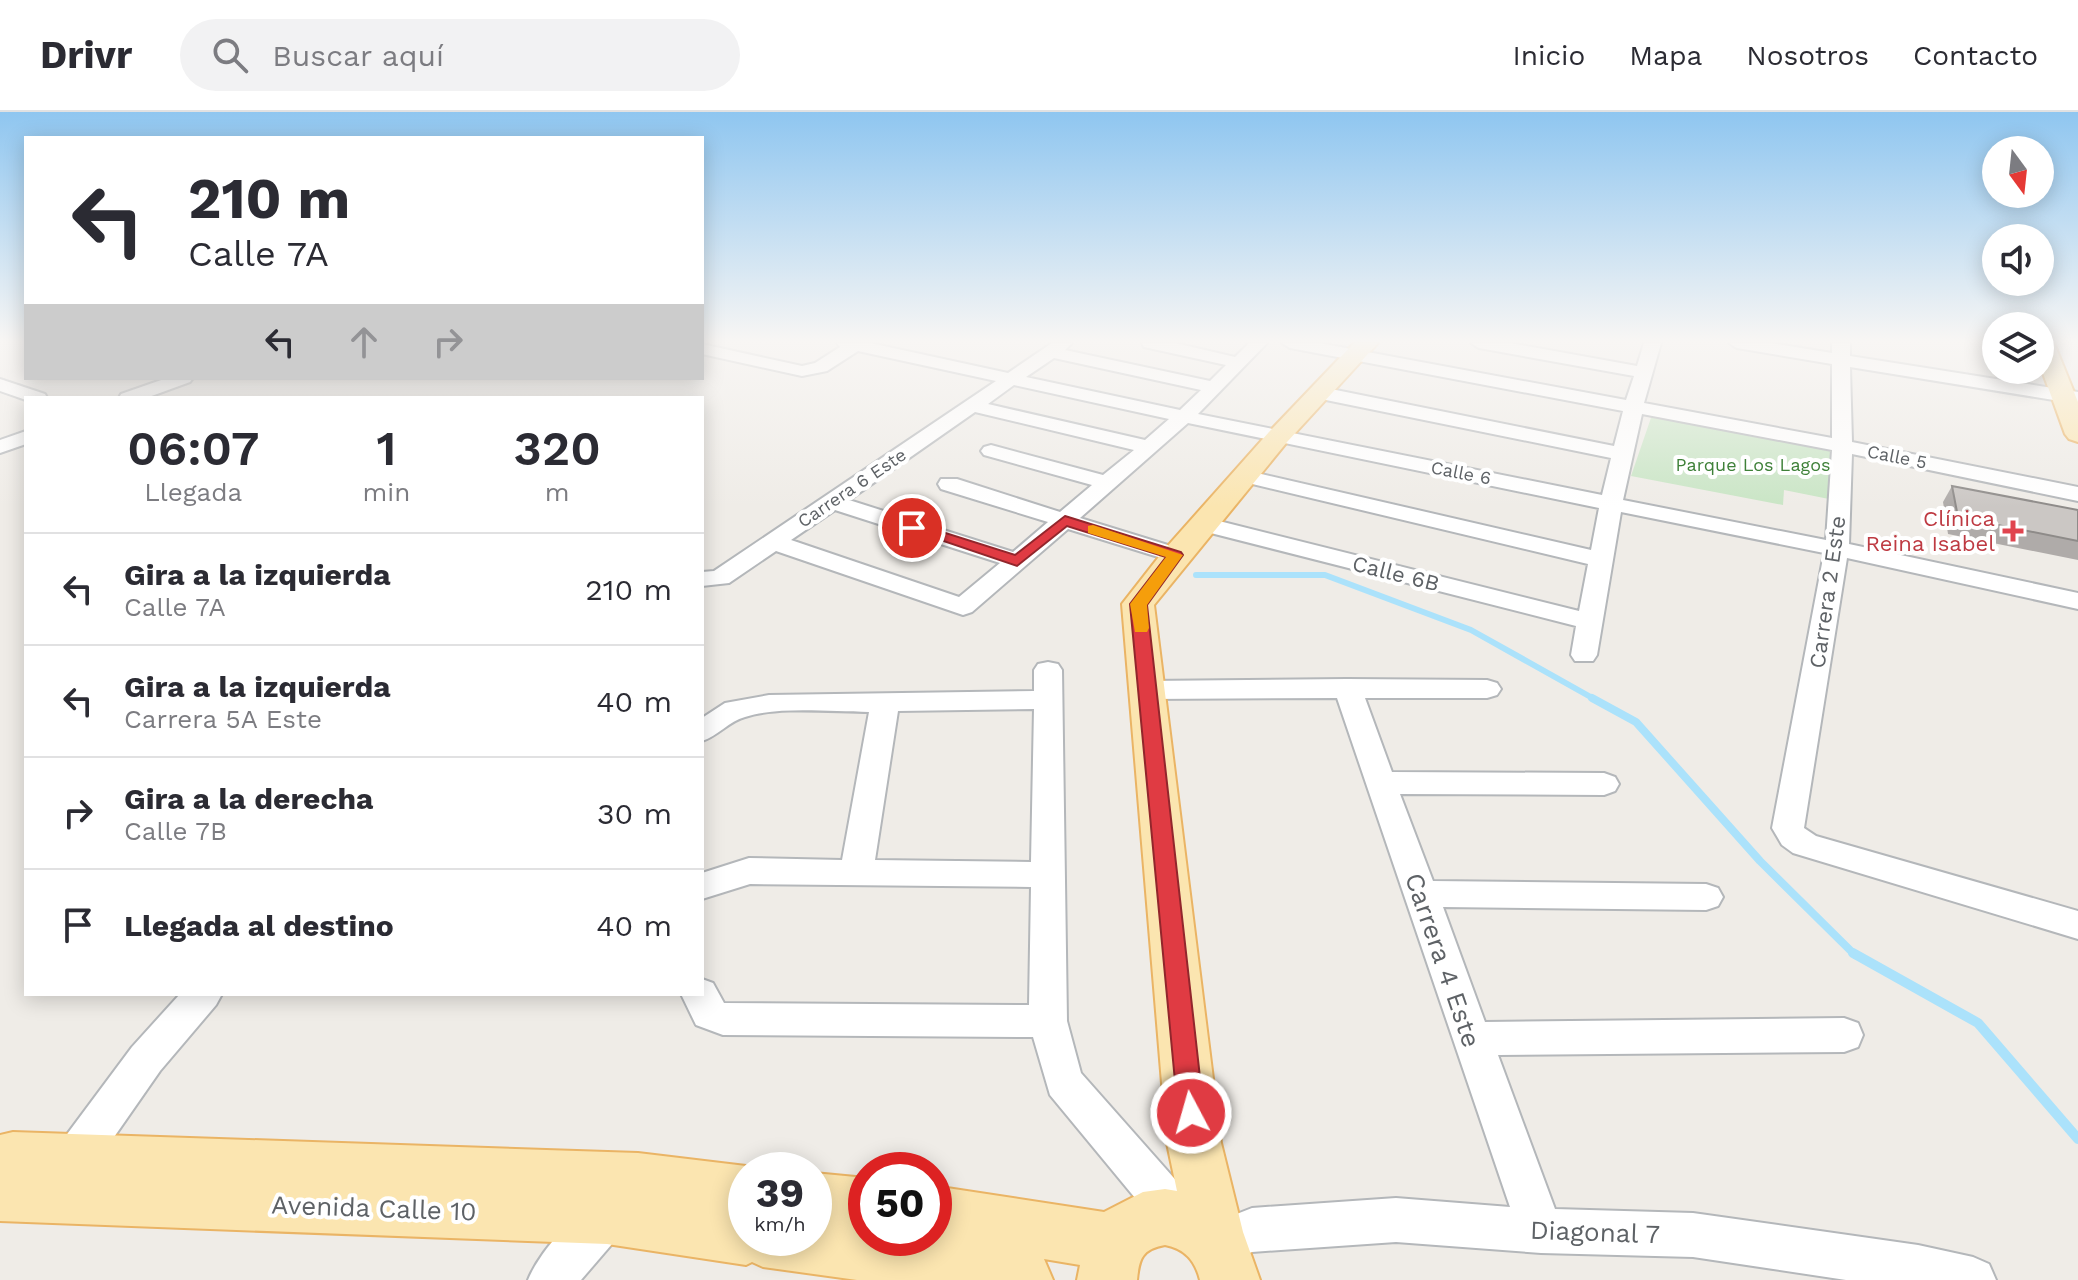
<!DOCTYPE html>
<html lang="es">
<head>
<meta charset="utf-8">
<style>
  :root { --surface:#fff; --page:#f2f2f3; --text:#2b2b33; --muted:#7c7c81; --line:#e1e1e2 }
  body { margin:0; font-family:"Work Sans",sans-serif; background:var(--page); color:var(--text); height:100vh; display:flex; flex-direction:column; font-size:30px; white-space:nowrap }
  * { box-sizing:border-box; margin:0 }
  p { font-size:26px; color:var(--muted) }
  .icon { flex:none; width:44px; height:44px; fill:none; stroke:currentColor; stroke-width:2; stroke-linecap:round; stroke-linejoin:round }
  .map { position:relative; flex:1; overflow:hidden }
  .details { position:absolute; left:24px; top:284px; width:680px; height:600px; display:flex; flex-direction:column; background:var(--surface); border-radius:0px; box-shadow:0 4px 20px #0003 }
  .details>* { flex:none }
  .guide { position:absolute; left:24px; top:24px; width:680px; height:244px; border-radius:0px; box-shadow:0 4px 20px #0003; background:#fff; color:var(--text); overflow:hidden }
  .needle { width:52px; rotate:165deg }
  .controls { position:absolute; left:1982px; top:24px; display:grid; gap:16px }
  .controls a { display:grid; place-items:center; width:72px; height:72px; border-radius:50%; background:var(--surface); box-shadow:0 4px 20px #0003; font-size:40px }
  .speed { position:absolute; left:728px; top:1040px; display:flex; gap:16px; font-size:40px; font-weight:700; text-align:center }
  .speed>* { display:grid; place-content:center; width:104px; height:104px; border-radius:50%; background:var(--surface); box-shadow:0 4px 20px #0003; line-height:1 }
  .speed small { font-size:20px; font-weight:400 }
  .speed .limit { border:12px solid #d22; background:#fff; color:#111 }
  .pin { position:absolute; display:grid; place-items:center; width:68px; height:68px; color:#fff; margin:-34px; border:4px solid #fff; border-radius:50%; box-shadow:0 2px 8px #0007 }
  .me { position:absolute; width:88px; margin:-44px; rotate:354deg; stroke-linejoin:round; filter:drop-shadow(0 0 6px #0008) }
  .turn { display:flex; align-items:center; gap:28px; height:168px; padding:0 32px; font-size:36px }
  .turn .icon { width:104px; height:104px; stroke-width:2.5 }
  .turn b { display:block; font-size:56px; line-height:68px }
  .lanes { display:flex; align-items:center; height:76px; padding:0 32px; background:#0003; justify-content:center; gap:40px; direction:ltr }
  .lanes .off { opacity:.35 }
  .eta { display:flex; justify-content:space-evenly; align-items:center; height:136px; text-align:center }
  .eta b { font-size:48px; font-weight:600; line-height:56px }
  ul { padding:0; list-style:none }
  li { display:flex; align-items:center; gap:24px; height:112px; padding:0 32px; border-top:2px solid var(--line) }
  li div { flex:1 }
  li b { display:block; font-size:30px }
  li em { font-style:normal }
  header { display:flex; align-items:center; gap:48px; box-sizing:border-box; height:112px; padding:0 40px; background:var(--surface); border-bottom:2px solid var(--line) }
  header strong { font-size:38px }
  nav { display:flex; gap:44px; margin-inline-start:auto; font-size:28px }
  .search { width:560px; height:72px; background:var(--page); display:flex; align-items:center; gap:20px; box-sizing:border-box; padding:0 28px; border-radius:44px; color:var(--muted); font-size:30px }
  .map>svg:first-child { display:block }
  .green { fill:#c9e5c5 }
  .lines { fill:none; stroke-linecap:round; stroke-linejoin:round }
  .stream-far2 { stroke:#abe2fb; stroke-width:6 }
  .stream-far1 { stroke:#abe2fb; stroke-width:8 }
  .stream { stroke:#abe2fb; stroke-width:10 }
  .minor-casing { stroke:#b4b7ba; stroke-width:4 }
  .major-casing { stroke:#eab465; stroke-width:4 }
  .minor { fill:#fff; fill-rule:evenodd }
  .major { fill:#fbe5b0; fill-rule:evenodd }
  .wall { fill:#afaba9 }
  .building { fill:#cbc7c4; stroke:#8e8b89; stroke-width:2 }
  .route { fill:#e03b43; stroke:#92262c; stroke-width:2 }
  .slow { fill:#f59e0b }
  .health-dot { fill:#e0444e; stroke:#fff; stroke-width:3 }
  .labels { text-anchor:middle; stroke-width:8; stroke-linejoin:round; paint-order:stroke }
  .far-street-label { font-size:18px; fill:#5e6266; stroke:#fff }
  .far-park-label { font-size:18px; fill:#3f8139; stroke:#fff }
  .health-label { font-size:22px; fill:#be3a42; stroke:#fff; text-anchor:end }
  .street-label { font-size:22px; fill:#5e6266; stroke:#fff }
  .near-street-label { font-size:26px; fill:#5e6266; stroke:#fff }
</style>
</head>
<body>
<header>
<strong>Drivr</strong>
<div class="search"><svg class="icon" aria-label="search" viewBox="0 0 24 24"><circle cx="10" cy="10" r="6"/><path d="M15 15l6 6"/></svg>Buscar aquí</div>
<nav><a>Inicio</a><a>Mapa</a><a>Nosotros</a><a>Contacto</a></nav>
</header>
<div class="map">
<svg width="2078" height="1168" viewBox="0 0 2078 1168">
  <rect width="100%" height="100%" fill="#efece7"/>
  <polygon class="green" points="1653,300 1837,335 1834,388 1784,378 1783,393 1631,364"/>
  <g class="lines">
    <polyline class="stream-far2" points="1196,463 1325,463 1471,518 1596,588"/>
    <polyline class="stream-far1" points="1592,586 1636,610 1760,749 1855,843"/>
    <polyline class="stream" points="1853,841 1978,911 2078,1027"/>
    <g class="minor-casing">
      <g id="minor">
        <path d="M837 231H870L1008 261 1052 231H1072L1065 238 1210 269 1226 253 1144 235 1142 231H1175L1235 245 1249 231H1267L1198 302 1602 383 1611 346 1321 287 1312 281 1321 275 1614 334 1623 299 1290 236 1282 231H1319L1626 288 1634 264 1479 236 1471 231H1510L1637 254 1644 231H1661L1644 291 1832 326V252L1737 236 1729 231H1771L1832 241V231H1850V244L2078 280V292L1850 255 1852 330 2078 375V389L1852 342 1849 432 2078 481V497L1847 446 1804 716 1816 724 2078 799V827L1793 741 1782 733 1772 716 1824 441 1621 400 1597 543 1593 549H1575L1571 543 1576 514 1195 417 1192 412 1195 407 1203 405 1579 499 1588 452 1244 370 1233 364 1244 358 1591 438 1599 396 1188 311 1080 406 1184 438 1188 443 1184 448H1168L1068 417 972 500 963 503 776 439 729 471 702 474V460L714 459 996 269 858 239 827 259 802 264 702 242V232L802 254 815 251 840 235ZM1054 246 1201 278 1180 298 1026 265ZM1014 273 1169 307 1145 328 988 292ZM975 300 1134 338 1103 363 991 333 984 335 981 339 984 343 1092 373 1060 400 957 367H941L938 372 941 377 1048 410 1013 440 849 388ZM1642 302 1832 338 1826 428 1623 388ZM835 398 1000 451 959 485 791 428Z"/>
        <polygon points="167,266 193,266 190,270 146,286 119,286 121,282"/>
        <polygon points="0,267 45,282 47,286 26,288 0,279"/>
        <polygon points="26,319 26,332 0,341 0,328"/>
        <path d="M1048 550 1058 552 1062 558 1067 909 1081 961 1196 1091 1202 1106 1196 1121 1180 1128 1164 1121 1050 983 1033 925 723 923 696 913 681 882H702V867L713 871 724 891 1029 893 1031 775 750 772 702 787V761L749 746 842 748 869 600C832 600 779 594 745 605 729 609 718 624 702 629V606L725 591 769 583 1034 579V558L1038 552ZM1034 597 1031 750 875 748 898 599Z"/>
        <polygon points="1347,567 1487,568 1497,571 1501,577 1497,583 1487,586 1365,586 1392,660 1604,661 1615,665 1619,672 1615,679 1604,683 1400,682 1433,769 1706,772 1718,776 1723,785 1718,794 1706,798 1443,795 1485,910 1844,906 1858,911 1863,923 1858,935 1844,940 1498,943 1555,1097 1693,1101 1918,1133 1973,1145 1989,1152 1996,1168 1846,1168 1693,1145 1541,1141 1396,1130 1252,1140 1217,1154 1201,1148 1195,1132 1201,1116 1252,1096 1396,1086 1510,1095 1337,586 1147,587 1137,584 1133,578 1137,572 1147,569"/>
        <polygon points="180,882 222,882 216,893 160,959 89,1061 74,1067 59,1061 53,1047 59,1033 132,935"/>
        <path d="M608 1081 624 1088 630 1103 624 1118 581 1168H528C539 1140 581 1092 608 1081Z"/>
      </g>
    </g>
    <g class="major-casing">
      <g id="major">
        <path d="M1354 231H1378L1287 330 1154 493 1221 1031 1243 1120 1260 1168H1200C1195 1148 1185 1137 1165 1133 1142 1137 1139 1147 1137 1168H1077L1080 1153 1044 1147 1053 1168H857L763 1155 752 1150 746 1153 607 1132 0 1109V1023L13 1020 638 1041 746 1054 756 1058H746V1126H814V1061L866 1066V1126H934V1074L1104 1100 1143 1080 1165 1077 1177 1079 1167 1031 1122 492 1165 437 1269 320Z"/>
        <polygon points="2040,231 2054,231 2078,290 2078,330 2069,327 2065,322 2040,253"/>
      </g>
    </g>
    <use href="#minor" class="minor"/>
    <use href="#major" class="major"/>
  </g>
  <polygon class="wall" points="1952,374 2078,398 2078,448 1948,422 1943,390"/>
  <polygon class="building" points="1952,374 2078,398 2078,429 1958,405"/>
  <linearGradient id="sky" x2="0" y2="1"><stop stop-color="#8fc6f0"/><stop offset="0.58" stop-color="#f8f6f4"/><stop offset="1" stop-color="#f8f6f4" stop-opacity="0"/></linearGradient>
  <rect width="2078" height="395" fill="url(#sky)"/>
  <polygon class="route" points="1065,404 1181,440 1183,443 1147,493 1204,1001 1201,1009 1191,1013 1182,1009 1178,1001 1130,492 1166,445 1067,414 1017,454 905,416 907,412 917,412 1015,443"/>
  <polygon class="slow" points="1093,413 1183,443 1147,493 1149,516 1147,520 1135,520 1130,492 1166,445 1088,421 1088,414"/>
  <path class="health-dot" d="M2009 407h8v8h8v8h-8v8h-8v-8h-8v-8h8z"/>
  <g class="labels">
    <g class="far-street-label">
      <text transform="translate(1897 345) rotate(11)" y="6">Calle 5</text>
      <text transform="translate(1461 361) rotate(11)" y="6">Calle 6</text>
      <text transform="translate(852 376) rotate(-34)" y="6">Carrera 6 Este</text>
    </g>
    <g class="far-park-label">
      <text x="1753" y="359">Parque Los Lagos</text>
    </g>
    <g class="health-label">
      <text x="1995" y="414">Clínica<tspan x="1995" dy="25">Reina Isabel</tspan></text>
    </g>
    <g class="street-label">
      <text transform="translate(1396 461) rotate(14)" y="8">Calle 6B</text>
      <text transform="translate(1827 480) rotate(-82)" y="8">Carrera 2 Este</text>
    </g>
    <g class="near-street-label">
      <text transform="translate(1443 848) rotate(71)" y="9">Carrera 4 Este</text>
      <text transform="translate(374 1096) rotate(2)" y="9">Avenida Calle 10</text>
      <text transform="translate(1595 1120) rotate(2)" y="9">Diagonal 7</text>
    </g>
  </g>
</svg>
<div class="controls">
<a><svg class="needle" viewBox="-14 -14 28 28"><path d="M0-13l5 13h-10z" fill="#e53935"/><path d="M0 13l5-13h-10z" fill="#7c7c81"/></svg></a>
<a><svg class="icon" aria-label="sound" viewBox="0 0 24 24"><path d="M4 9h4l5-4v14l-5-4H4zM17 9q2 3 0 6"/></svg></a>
<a><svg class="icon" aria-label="layers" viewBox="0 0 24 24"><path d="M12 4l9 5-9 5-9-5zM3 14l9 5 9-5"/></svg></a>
</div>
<div class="speed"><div>39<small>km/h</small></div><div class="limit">50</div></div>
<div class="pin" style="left:912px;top:416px;background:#d93025"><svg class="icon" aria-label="arrive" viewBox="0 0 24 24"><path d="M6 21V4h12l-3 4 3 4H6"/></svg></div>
<svg class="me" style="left:1191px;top:1001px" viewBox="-20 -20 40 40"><circle r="17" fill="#e03b43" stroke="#fff" stroke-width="3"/><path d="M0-11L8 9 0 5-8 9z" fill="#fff"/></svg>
<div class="guide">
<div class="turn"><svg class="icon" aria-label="left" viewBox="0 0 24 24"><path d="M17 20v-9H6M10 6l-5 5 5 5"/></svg><div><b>210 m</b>Calle 7A</div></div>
<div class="lanes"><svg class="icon" aria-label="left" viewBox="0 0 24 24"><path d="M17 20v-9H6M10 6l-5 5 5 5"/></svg><svg class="icon off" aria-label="ahead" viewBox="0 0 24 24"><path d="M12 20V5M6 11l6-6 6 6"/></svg><svg class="icon off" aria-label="right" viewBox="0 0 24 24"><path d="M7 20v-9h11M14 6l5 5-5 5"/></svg></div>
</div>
<section class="details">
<div class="eta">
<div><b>06:07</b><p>Llegada</p></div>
<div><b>1</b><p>min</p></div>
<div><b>320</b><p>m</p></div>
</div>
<ul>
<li><svg class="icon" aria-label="left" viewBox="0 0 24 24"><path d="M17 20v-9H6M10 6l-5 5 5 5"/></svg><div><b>Gira a la izquierda</b><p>Calle 7A</p></div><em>210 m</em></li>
<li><svg class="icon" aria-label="left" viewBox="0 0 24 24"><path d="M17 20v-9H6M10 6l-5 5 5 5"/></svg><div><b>Gira a la izquierda</b><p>Carrera 5A Este</p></div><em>40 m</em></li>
<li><svg class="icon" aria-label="right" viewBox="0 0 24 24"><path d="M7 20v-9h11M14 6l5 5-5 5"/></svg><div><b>Gira a la derecha</b><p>Calle 7B</p></div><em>30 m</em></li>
<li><svg class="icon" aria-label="arrive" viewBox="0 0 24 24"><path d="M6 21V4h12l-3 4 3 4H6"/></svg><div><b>Llegada al destino</b></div><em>40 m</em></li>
</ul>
</section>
</div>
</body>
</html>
